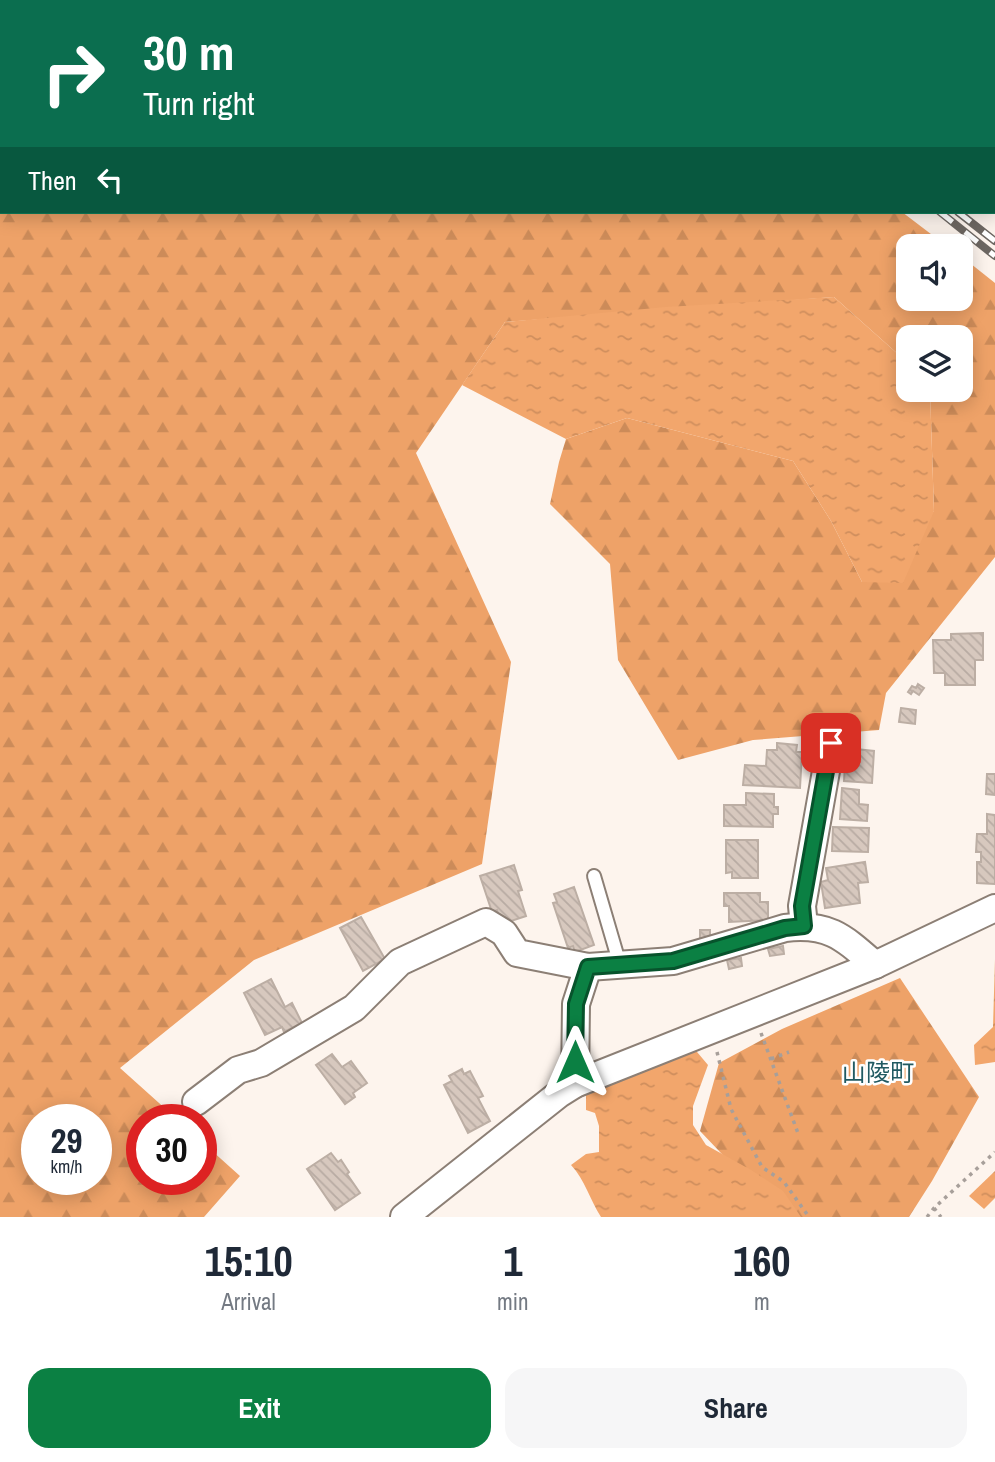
<!DOCTYPE html>
<html lang="en">
<head>
<meta charset="utf-8">
<style>
  :root { --surface:#fff; --page:#f6f6f7; --text:#1f2937; --muted:#747a83; --accent:#0b8043 }
  body { margin:0; font-family:"Archivo Narrow","Noto Sans JP",sans-serif; background:var(--page); color:var(--text); height:100vh; display:flex; flex-direction:column; font-size:26px; white-space:nowrap }
  * { box-sizing:border-box; margin:0 }
  p { font-size:23px; color:var(--muted) }
  .icon { flex:none; width:38px; height:38px; fill:none; stroke:currentColor; stroke-width:2; stroke-linecap:round; stroke-linejoin:round }
  .map { position:relative; height:1217px; overflow:hidden }
  .drawer { display:flex; flex-direction:column; background:var(--surface); flex:1 }
  .drawer>* { flex:none }
  .hud { position:absolute; left:0px; top:0px; width:996px; height:214px; box-shadow:0 4px 18px #0003; background:#0b6e4f; color:#fff; overflow:hidden }
  .controls { position:absolute; left:896px; top:234px; display:grid; gap:14px }
  .controls a { display:grid; place-items:center; width:77px; height:77px; border-radius:14px; background:var(--surface); box-shadow:0 4px 18px #0003; font-size:35px }
  .speed { position:absolute; left:21px; top:1104px; display:flex; gap:14px; font-size:35px; font-weight:700; text-align:center }
  .speed>* { display:grid; place-content:center; width:91px; height:91px; border-radius:50%; background:var(--surface); box-shadow:0 4px 18px #0003; line-height:1 }
  .speed small { font-size:18px; font-weight:400 }
  .speed .limit { border:10px solid #d22; background:#fff; color:#111 }
  .pin { position:absolute; display:grid; place-items:center; width:60px; height:60px; color:#fff; margin:-30px; border-radius:14px; box-shadow:0 4px 10px #0006 }
  .me { position:absolute; width:77px; margin:-38px; rotate:0deg; stroke-linejoin:round; filter:drop-shadow(0 0 5px #0008) }
  .turn { display:flex; align-items:center; gap:24px; height:147px; padding:0 28px; font-size:32px }
  .turn .icon { width:91px; height:91px; stroke-width:2.5 }
  .turn b { display:block; font-size:49px; line-height:60px }
  .then { display:flex; align-items:center; height:66px; padding:0 28px; background:#0003; gap:14px; font-size:26px }
  .eta { display:flex; justify-content:space-evenly; align-items:center; height:119px; text-align:center }
  .eta b { font-size:42px; font-weight:700; line-height:49px }
  .button { display:flex; gap:14px; margin-top:auto; padding:14px 28px }
  .button a { flex:1; height:80px; border-radius:21px; background:var(--accent); color:#fff; font-size:28px; font-weight:700; line-height:80px; text-align:center }
  .button a+a { background:var(--page); color:var(--text) }
  .map>svg:first-child { display:block }
  .forest { fill:url(#forest-firs); fill-rule:evenodd }
  .water { fill:url(#water-ripples) }
  .building { fill:url(#building-back-hatch); stroke:#bcaea4; stroke-width:2 }
  .lines { fill:none; stroke-linecap:round; stroke-linejoin:round }
  .service-casing { stroke:#8c7f75; stroke-width:16 }
  .minor-casing { stroke:#8c7f75; stroke-width:30 }
  .path { stroke:#a79f9a; stroke-width:3.5; stroke-dasharray:3.5 5; stroke-linecap:butt }
  .service { stroke:#fff; stroke-width:12 }
  .minor { stroke:#fff; stroke-width:26 }
  .rail-casing { stroke:#6d6762; stroke-width:8 }
  .rail { stroke:#fff; stroke-width:5; stroke-dasharray:16; stroke-linecap:butt }
  .route-casing { stroke:#07532c; stroke-width:18 }
  .route { stroke:#0b8043; stroke-width:12 }
  .labels { text-anchor:middle; stroke-width:5; stroke-linejoin:round; paint-order:stroke }
  .neighbourhood-label { font-size:24px; fill:#215a62; stroke:#fff }
</style>
</head>
<body>
<div class="map">
<svg width="995" height="1217" viewBox="0 0 995 1217">
  <defs>
    <pattern id="forest-firs" width="22" height="20" patternUnits="userSpaceOnUse" patternTransform="scale(1.75)"><rect width="22" height="20" fill="#eea268"/><path d="M5 1l3.5 6h-7zM16 11l3.5 6h-7z" fill="#cc8b59"/></pattern>
    <pattern id="water-ripples" width="26" height="14" patternUnits="userSpaceOnUse" patternTransform="scale(1.75)"><rect width="26" height="14" fill="#f2a66c"/><path d="M2 4q2-2 4 0t4 0M15 11q2-2 4 0t4 0" fill="none" stroke="#cf8e5d"/></pattern>
    <pattern id="building-back-hatch" width="6" height="6" patternUnits="userSpaceOnUse" patternTransform="scale(1.75)"><rect width="6" height="6" fill="#d7c8be"/><path d="M-1 5l2 2M0 0l6 6M5-1l2 2" fill="none" stroke="#b8aba3"/></pattern>
  </defs>
  <rect width="100%" height="100%" fill="#fdf4ed"/>
  <g class="forest">
    <path d="M0 0H626L628 2H2V212H902L948 247H908V299H961V256L995 283V557L886 693 879 730 753 740 678 760 618 660 610 564 550 504 559 462 566 439 627 418 793 461 831 521 862 582 934 511 930 390H961V338H908V363L834 297 505 322 416 453 511 662 482 864 254 960 120 1068 178 1120H142V1180H201V1141L240 1176 204 1217H0ZM37 1120H96V1180H37Z"/>
    <polygon points="900,978 979,1097 932,1181 909,1217 779,1217 758,1192 700,1131 719,1063 782,1029"/>
  </g>
  <g class="water">
    <polygon points="834,297 908,363 908,390 930,390 934,511 903,583 862,582 831,521 793,461 627,418 566,439 462,385 505,322 666,307"/>
    <polygon points="995,959 995,1062 975,1065 974,1045 993,1027"/>
    <path d="M692 1046 708 1065 693 1106V1125L706 1145 751 1170 783 1191 801 1217H601C590 1200 585 1180 571 1165L586 1154 599 1152V1126L595 1113 586 1110V1088Z"/>
    <polygon points="995,1171 995,1198 984,1209 969,1196"/>
  </g>
  <g class="building">
    <polygon points="983,633 983,660 975,660 975,685 945,685 945,673 934,673 933,640 951,640 951,634"/>
    <polygon points="918,684 924,688 919,695 913,691 911,694 908,692 912,686 916,688"/>
    <polygon points="901,708 916,710 915,724 899,722"/>
    <polygon points="777,743 797,745 796,752 802,752 800,788 743,785 745,765 766,766 767,750 777,750"/>
    <polygon points="846,748 874,751 872,783 844,781"/>
    <polygon points="987,774 995,774 995,795 986,794"/>
    <polygon points="842,788 859,790 859,804 868,805 867,821 840,819"/>
    <polygon points="746,793 774,794 774,807 778,807 778,814 773,814 773,827 724,826 724,805 746,805"/>
    <polygon points="987,814 995,815 995,884 977,883 977,862 981,862 981,852 976,852 977,834 987,834"/>
    <polygon points="833,827 869,828 868,852 832,851"/>
    <polygon points="726,840 758,840 758,878 732,878 732,872 726,873"/>
    <polygon points="865,862 868,882 858,883 860,903 825,908 821,882 828,880 826,868"/>
    <polygon points="514,865 522,890 518,891 526,916 502,924 497,910 492,912 480,876"/>
    <polygon points="574,887 594,945 575,952 573,946 568,948 553,903 557,902 554,894"/>
    <polygon points="724,893 760,893 760,902 768,902 768,920 729,922 729,906 724,906"/>
    <polygon points="361,917 385,959 363,971 340,928"/>
    <rect x="700" y="930" width="10" height="16"/>
    <polygon points="783,946 784,954 770,956 768,949"/>
    <polygon points="741,958 742,966 729,969 727,960"/>
    <polygon points="271,979 285,1007 292,1003 302,1023 284,1032 282,1027 265,1035 244,993"/>
    <polygon points="332,1054 342,1067 351,1061 367,1083 353,1093 355,1097 345,1104 316,1065"/>
    <polygon points="462,1069 464,1074 470,1071 483,1096 478,1098 490,1121 468,1133 444,1085 452,1081 449,1076"/>
    <polygon points="331,1153 338,1162 341,1160 349,1172 347,1174 360,1193 335,1210 307,1169"/>
  </g>
  <g class="lines">
    <g class="service-casing">
      <polyline id="service" points="594,876 620,965"/>
    </g>
    <g class="minor-casing">
      <g id="minor">
        <polyline points="994,7 995,6"/>
        <polyline points="994,152 995,152"/>
        <polyline points="804,926 802,906 831,743"/>
        <polyline points="575,1084 576,1004 588,967"/>
        <path d="M196 1102 238 1070 261 1063 354 1008 400 962 486 922 504 933 517 953 588 967 673 961 785 928C829 923 843 937 875 965"/>
        <polyline points="404,1217 559,1094 575,1084 875,965 995,908"/>
      </g>
    </g>
    <g class="path">
      <polyline points="761,1033 799,1136"/>
      <polyline points="717,1052 731,1109 762,1167 784,1182 809,1217"/>
      <polyline points="771,1059 789,1052"/>
      <polyline points="934,1208 941,1217"/>
      <polyline points="927,1217 934,1208 995,1152"/>
    </g>
    <use href="#service" class="service"/>
    <use href="#minor" class="minor"/>
    <g class="rail-casing">
      <g id="rail">
        <polyline points="674,0 676,2"/>
        <polyline points="693,0 695,2"/>
        <polyline points="940,212 995,256"/>
        <polyline points="958,212 995,241"/>
      </g>
    </g>
    <use href="#rail" class="rail"/>
  </g>
  <g class="lines">
    <g class="route-casing">
      <polyline id="route" points="575,1062 576,1004 588,967 673,961 785,928 804,926 802,906 831,743"/>
    </g>
    <use href="#route" class="route"/>
  </g>
  <g class="labels">
    <g class="neighbourhood-label">
      <text x="878" y="1081">山陵町</text>
    </g>
  </g>
</svg>
<div class="controls">
<a><svg class="icon" aria-label="sound" viewBox="0 0 24 24"><path d="M4 9h4l5-4v14l-5-4H4zM17 9q2 3 0 6"/></svg></a>
<a><svg class="icon" aria-label="layers" viewBox="0 0 24 24"><path d="M12 4l9 5-9 5-9-5zM3 14l9 5 9-5"/></svg></a>
</div>
<div class="speed"><div>29<small>km/h</small></div><div class="limit">30</div></div>
<div class="pin" style="left:831px;top:743px;background:#d93025"><svg class="icon" aria-label="arrive" viewBox="0 0 24 24"><path d="M6 21V4h12l-3 4 3 4H6"/></svg></div>
<svg class="me" style="left:575px;top:1062px" viewBox="-20 -20 40 40"><path d="M0-17L14 15 0 8-14 15z" fill="#0b8043" stroke="#fff" stroke-width="4"/></svg>
<div class="hud">
<div class="turn"><svg class="icon" aria-label="right" viewBox="0 0 24 24"><path d="M7 20v-9h11M14 6l5 5-5 5"/></svg><div><b>30 m</b>Turn right</div></div>
<div class="then">Then<svg class="icon" aria-label="left" viewBox="0 0 24 24"><path d="M17 20v-9H6M10 6l-5 5 5 5"/></svg></div>
</div>
</div>
<section class="drawer">
<div class="eta">
<div><b>15:10</b><p>Arrival</p></div>
<div><b>1</b><p>min</p></div>
<div><b>160</b><p>m</p></div>
</div>
<div class="button"><a>Exit</a><a>Share</a></div>
</section>
</body>
</html>
